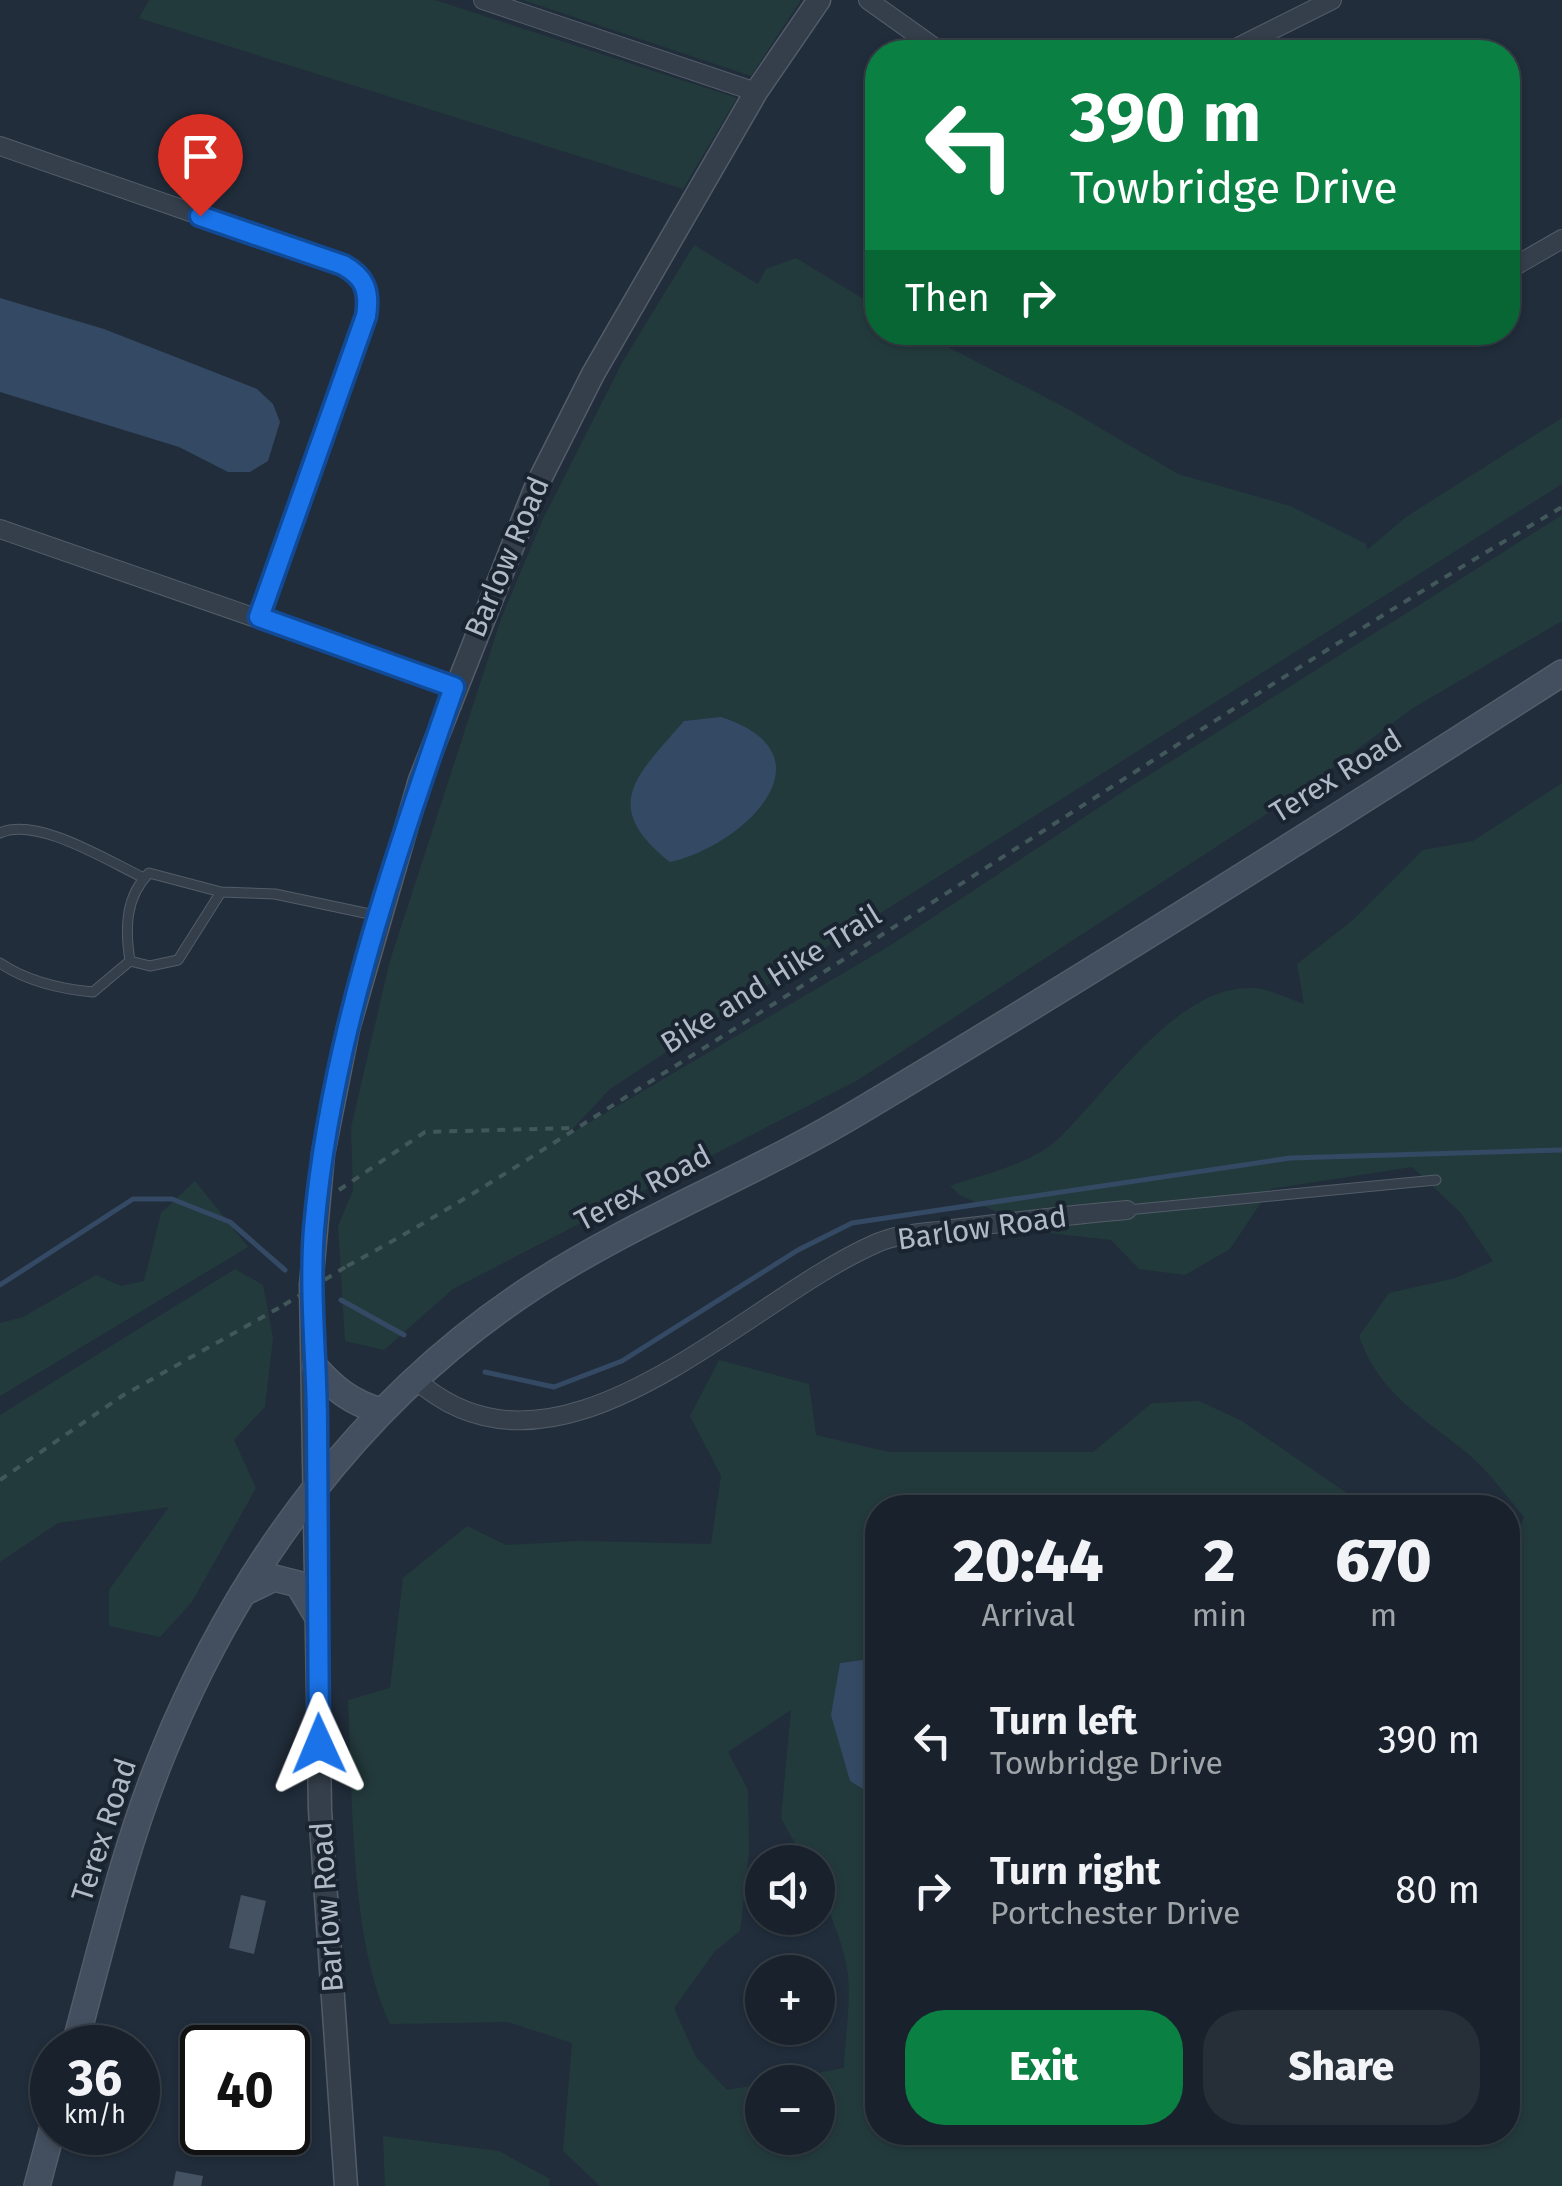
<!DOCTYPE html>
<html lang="en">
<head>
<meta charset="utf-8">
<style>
  :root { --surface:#19222c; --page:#262f38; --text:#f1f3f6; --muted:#9fa4a9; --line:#373f48; --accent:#0b8043 }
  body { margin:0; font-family:"Fira Sans",sans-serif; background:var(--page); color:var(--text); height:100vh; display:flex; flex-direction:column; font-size:38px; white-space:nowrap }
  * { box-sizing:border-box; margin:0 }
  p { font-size:32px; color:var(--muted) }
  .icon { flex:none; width:55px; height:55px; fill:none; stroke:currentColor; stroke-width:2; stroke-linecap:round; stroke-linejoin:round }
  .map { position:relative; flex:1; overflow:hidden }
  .details { position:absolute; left:865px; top:1495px; width:655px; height:650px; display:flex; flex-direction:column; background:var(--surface); border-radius:40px; box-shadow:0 2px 8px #0004,0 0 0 2px var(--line) }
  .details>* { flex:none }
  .banner { position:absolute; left:865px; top:40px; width:655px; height:305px; border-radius:40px; box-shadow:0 2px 8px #0004,0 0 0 2px var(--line); background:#0b8043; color:#fff; overflow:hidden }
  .tools { position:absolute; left:745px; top:1845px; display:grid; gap:20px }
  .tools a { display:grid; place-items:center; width:90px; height:90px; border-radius:50%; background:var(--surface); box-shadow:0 2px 8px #0004,0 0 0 2px var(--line); font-size:50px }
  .speed { position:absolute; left:30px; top:2025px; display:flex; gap:20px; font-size:50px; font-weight:700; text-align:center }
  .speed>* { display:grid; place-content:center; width:130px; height:130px; border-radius:50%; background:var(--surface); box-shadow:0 2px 8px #0004,0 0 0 2px var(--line); line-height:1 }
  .speed small { font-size:25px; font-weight:400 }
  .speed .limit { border:5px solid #111; border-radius:15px; background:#fff; color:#111 }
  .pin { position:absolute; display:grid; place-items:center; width:85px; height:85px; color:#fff; margin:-102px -42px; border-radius:50% 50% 50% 0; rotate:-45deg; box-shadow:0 0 10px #0007 }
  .pin .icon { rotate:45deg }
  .me { position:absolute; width:110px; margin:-55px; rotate:359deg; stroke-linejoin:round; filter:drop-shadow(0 0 8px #0008) }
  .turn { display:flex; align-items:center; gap:35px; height:210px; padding:0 40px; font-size:45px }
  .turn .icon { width:130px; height:130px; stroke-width:2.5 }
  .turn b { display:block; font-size:70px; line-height:85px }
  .then { display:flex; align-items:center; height:95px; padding:0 40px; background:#0003; gap:20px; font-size:38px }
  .eta { display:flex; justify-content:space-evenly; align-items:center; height:170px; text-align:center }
  .eta b { font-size:60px; font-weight:800; line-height:70px }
  .button { display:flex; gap:20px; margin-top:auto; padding:20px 40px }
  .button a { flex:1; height:115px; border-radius:40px; background:var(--accent); color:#fff; font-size:40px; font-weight:800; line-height:115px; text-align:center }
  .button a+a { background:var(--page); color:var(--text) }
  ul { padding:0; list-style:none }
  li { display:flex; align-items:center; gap:30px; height:150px; padding:0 40px }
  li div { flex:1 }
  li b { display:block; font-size:38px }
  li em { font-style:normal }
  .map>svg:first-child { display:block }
  .green { fill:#233a3c; fill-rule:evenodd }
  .water { fill:#344963 }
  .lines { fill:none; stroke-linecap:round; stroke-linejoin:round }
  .stream { stroke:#344963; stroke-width:5 }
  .building { fill:#445262 }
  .service-casing { stroke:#535c69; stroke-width:11 }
  .minor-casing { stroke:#535c69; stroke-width:20 }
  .tertiary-casing { stroke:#535c69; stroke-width:25 }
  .secondary-casing { stroke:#535c69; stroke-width:28 }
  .path { stroke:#415759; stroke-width:4; stroke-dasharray:8 8; stroke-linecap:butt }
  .service { stroke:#353f4b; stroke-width:9 }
  .minor { stroke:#353f4b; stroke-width:18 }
  .tertiary { stroke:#353f4b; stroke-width:22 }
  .secondary { stroke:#434e5e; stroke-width:25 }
  .path-bridge { stroke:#415759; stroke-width:4; stroke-dasharray:8 8; stroke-linecap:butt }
  .route-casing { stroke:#114b97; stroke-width:25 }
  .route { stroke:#1a73e8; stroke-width:18 }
  .labels { text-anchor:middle; stroke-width:8; stroke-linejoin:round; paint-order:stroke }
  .street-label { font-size:30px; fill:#b0b9c7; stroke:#1a2430 }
</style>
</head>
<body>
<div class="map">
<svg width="1562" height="2186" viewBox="0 0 1562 2186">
  <rect width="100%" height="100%" fill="#212d3b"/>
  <g class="green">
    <polygon points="149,0 435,0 737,98 683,189 139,18"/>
    <polygon points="523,0 801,0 751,76"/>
    <polygon points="694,245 758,284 766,269 796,258 877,307 878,332 921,333 1068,409 1178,474 1290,506 1366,544 1367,550 1406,517 1562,418 1562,484 820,951 610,1089 565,1137 891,945 1127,789 1562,515 1562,621 1413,708 1296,795 858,1080 453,1289 384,1350 345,1341 338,1226 353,1190 351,1128 389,964 502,616 543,519 623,361"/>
    <path d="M1562 783V2186H600L563 2151 572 2043 508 2022 390 2024C349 1938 353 1796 348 1700L390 1688 403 1578 467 1526 506 1545 581 1541 711 1544 721 1476 690 1416 719 1360 809 1384 816 1435 889 1452H1093L1152 1403 1199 1401 1242 1421 1367 1507 878 1508 877 1658 840 1663 850 1781 877 1798 878 2132H1508V1561L1524 1517C1506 1496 1489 1471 1467 1453 1422 1416 1379 1394 1359 1336L1389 1293 1456 1278 1493 1261 1460 1212 1412 1167 1270 1189 1230 1249 1185 1275 1139 1269 1111 1240 1040 1232 960 1195 950 1186C984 1174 1028 1165 1056 1141 1106 1095 1176 984 1253 988 1271 989 1287 998 1304 1004L1297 964 1354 919 1423 850 1473 841ZM791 1710 781 1818 805 1862H818C818 1897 843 1934 848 1974 851 2004 845 2038 844 2068L769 2082H818V2138H762V2084L727 2090 696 2057 674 2008 715 1951 740 1931 749 1853 748 1790 728 1752Z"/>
    <polygon points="195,1181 248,1247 0,1396 0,1323 23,1317 96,1275 121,1286 144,1281 161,1213"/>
    <polygon points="235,1269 263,1285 273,1338 265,1407 234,1440 256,1488 192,1602 160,1637 109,1626 109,1590 169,1507 58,1523 0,1562 0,1415"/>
    <polygon points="383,2136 499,2151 550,2179 549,2186 385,2186"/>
  </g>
  <g class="water">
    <polygon points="0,298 104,329 257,389 273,404 280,422 268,461 250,472 228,472 179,447 0,392"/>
    <path d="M721 717C838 755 743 846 670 862 598 805 638 775 684 721Z"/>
    <polygon points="877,1658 878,1658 877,1798 850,1781 831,1715 840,1663"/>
  </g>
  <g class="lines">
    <g class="stream">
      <polyline points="0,1285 133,1199 172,1199 230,1222 285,1270"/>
      <polyline points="341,1300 404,1335"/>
      <polyline points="485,1372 554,1387 622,1361 798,1250 852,1223 1290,1158 1562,1150"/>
    </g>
  </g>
  <g class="building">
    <polygon points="241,1895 266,1901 254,1954 229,1948"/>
    <polygon points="176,2171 203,2176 201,2186 173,2186"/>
  </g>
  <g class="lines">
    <g class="service-casing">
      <g id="service">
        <path d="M0 833C37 816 108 861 144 878"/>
        <path d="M221 892 178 960 150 966 130 961C125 929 125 897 149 873L221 892 275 894 379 916"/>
        <path d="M0 963C28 982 60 989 93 992L130 961"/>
        <polyline points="1127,1210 1436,1180"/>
      </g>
    </g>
    <g class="minor-casing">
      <g id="minor">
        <polyline points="483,0 756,92"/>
        <polyline points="868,0 941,52"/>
        <polyline points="1228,52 1332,0"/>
        <path d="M0 146 343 265C365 278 370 291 367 316L259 617"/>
        <polyline points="1508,270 1562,239"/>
        <polyline points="0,529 454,687"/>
        <path d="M415 1379C559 1508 744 1300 877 1243 900 1233 927 1233 952 1229 1010 1222 1068 1215 1127 1210"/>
      </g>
    </g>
    <g class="tertiary-casing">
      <polyline id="tertiary" points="346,2186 320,1810 311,1285 323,1154 348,1029 420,780 536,487 593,374 756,92 819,0"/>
    </g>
    <g class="secondary-casing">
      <g id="secondary">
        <path d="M314 1366C334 1389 351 1402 380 1411"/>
        <polyline points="243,1593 274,1578 298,1584 316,1614"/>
        <path d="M74 2048C101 1949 124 1848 163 1753 239 1566 363 1398 533 1287 637 1219 754 1175 860 1111 1096 970 1330 822 1562 673"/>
        <polyline points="37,2186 52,2130"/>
      </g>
    </g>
    <g class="path">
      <polyline points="339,1190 425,1132 571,1128"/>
      <path d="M347 1266C465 1203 575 1128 688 1058 980 875 1265 682 1562 507"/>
      <polyline points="0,1480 122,1396 284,1305"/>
    </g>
    <use href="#service" class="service"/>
    <use href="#minor" class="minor"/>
    <use href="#tertiary" class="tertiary"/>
    <use href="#secondary" class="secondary"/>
    <polyline class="path-bridge" points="284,1305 347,1266"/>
  </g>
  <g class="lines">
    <g class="route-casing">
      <path id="route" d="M200 216 343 265C365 277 370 291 366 316L259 617 454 687C393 863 330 1042 314 1229 309 1295 317 1360 317 1426 318 1532 318 1638 319 1744"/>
    </g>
    <use href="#route" class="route"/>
  </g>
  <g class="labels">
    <g class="street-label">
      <text transform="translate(507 557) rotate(-67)" y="10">Barlow Road</text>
      <text transform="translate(1336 776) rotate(-32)" y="10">Terex Road</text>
      <text transform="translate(771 979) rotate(-32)" y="10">Bike and Hike Trail</text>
      <text transform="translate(643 1188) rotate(-28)" y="10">Terex Road</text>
      <text transform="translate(982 1228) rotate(-8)" y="10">Barlow Road</text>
      <text transform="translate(104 1830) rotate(-72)" y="10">Terex Road</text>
      <text transform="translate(327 1907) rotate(-94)" y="10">Barlow Road</text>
    </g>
  </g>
</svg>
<div class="tools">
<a><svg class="icon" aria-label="sound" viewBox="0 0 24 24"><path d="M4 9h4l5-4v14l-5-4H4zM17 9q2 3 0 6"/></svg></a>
<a>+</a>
<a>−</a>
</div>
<div class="speed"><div>36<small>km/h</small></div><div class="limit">40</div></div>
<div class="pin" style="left:200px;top:216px;background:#d93025"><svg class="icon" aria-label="arrive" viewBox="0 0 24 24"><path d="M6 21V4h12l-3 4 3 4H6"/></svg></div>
<svg class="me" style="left:319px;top:1744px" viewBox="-20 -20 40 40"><path d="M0-17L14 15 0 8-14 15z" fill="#1a73e8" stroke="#fff" stroke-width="4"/></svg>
<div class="banner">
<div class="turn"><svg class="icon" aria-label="left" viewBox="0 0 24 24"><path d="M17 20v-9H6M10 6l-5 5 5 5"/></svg><div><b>390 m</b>Towbridge Drive</div></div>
<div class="then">Then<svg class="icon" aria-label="right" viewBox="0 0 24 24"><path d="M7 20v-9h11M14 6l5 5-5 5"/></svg></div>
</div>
<section class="details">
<div class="eta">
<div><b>20:44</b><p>Arrival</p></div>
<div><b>2</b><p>min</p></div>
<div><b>670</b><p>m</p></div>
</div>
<ul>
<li><svg class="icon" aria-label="left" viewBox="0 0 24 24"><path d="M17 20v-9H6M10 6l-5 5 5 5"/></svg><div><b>Turn left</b><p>Towbridge Drive</p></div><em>390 m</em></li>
<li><svg class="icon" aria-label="right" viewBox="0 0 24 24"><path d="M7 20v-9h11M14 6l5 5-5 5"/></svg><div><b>Turn right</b><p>Portchester Drive</p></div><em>80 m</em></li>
</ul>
<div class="button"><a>Exit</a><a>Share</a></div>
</section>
</div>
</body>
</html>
